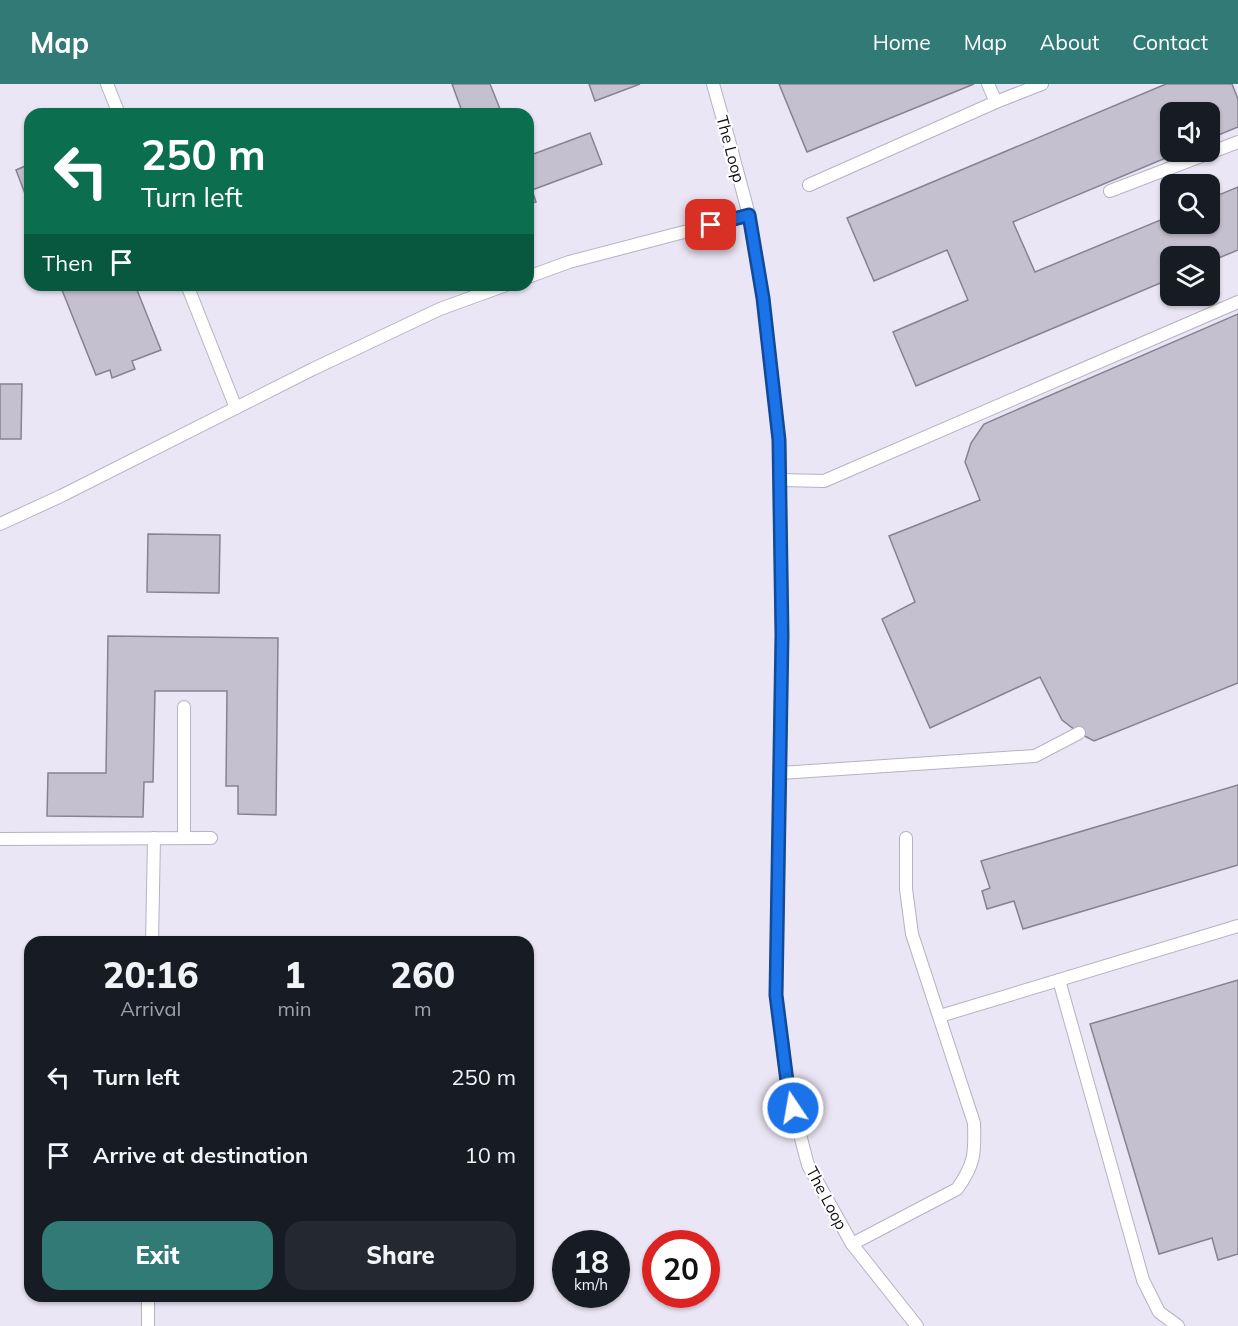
<!DOCTYPE html>
<html lang="en">
<head>
<meta charset="utf-8">
<style>
  :root { --surface:#171b24; --page:#242831; --text:#f1f3f6; --muted:#9ea1a6; --accent:#317a76 }
  body { margin:0; font-family:Mulish,sans-serif; background:var(--page); color:var(--text); height:100vh; display:flex; flex-direction:column; font-size:22px; white-space:nowrap }
  * { box-sizing:border-box; margin:0 }
  p { font-size:20px; color:var(--muted) }
  .icon { flex:none; width:33px; height:33px; fill:none; stroke:currentColor; stroke-width:2; stroke-linecap:round; stroke-linejoin:round }
  .map { position:relative; flex:1; overflow:hidden }
  .side { position:absolute; left:24px; top:852px; width:510px; height:366px; display:flex; flex-direction:column; background:var(--surface); border-radius:18px; box-shadow:0 2px 4px #0004 }
  .side>* { flex:none }
  .guide { position:absolute; left:24px; top:24px; width:510px; height:183px; border-radius:18px; box-shadow:0 2px 4px #0004; background:#0b6e4f; color:#fff; overflow:hidden }
  .controls { position:absolute; left:1160px; top:18px; display:grid; gap:12px }
  .controls a { display:grid; place-items:center; width:60px; height:60px; border-radius:12px; background:var(--surface); box-shadow:0 2px 4px #0004; font-size:30px }
  .speed { position:absolute; left:552px; top:1146px; display:flex; gap:12px; font-size:30px; font-weight:700; text-align:center }
  .speed>* { display:grid; place-content:center; width:78px; height:78px; border-radius:50%; background:var(--surface); box-shadow:0 2px 4px #0004; line-height:1 }
  .speed small { font-size:15px; font-weight:400 }
  .speed .limit { border:9px solid #d22; background:#fff; color:#111 }
  .pin { position:absolute; display:grid; place-items:center; width:51px; height:51px; color:#fff; margin:-26px; border-radius:12px; box-shadow:0 3px 9px #0006 }
  .me { position:absolute; width:66px; margin:-33px; rotate:348deg; stroke-linejoin:round; filter:drop-shadow(0 0 4px #0008) }
  .turn { display:flex; align-items:center; gap:21px; height:126px; padding:0 18px; font-size:27px }
  .turn .icon { width:78px; height:78px; stroke-width:2.5 }
  .turn b { display:block; font-size:42px; line-height:51px }
  .then { display:flex; align-items:center; height:57px; padding:0 18px; background:#0003; gap:12px; font-size:22px }
  .eta { display:flex; justify-content:space-evenly; align-items:center; height:102px; text-align:center }
  .eta b { font-size:36px; font-weight:800; line-height:42px }
  .cta { display:flex; gap:12px; margin-top:auto; padding:12px 18px }
  .cta a { flex:1; height:69px; border-radius:18px; background:var(--accent); color:#fff; font-size:24px; font-weight:800; line-height:69px; text-align:center }
  .cta a+a { background:var(--page); color:var(--text) }
  ul { padding:0; list-style:none }
  li { display:flex; align-items:center; gap:18px; height:78px; padding:0 18px }
  li div { flex:1 }
  li b { display:block; font-size:22px }
  li em { font-style:normal }
  header { display:flex; align-items:center; gap:36px; box-sizing:border-box; height:84px; padding:0 30px; background:var(--accent); color:#fff }
  header strong { font-size:28px }
  nav { display:flex; gap:33px; margin-inline-start:auto; font-size:21px }
  .map>svg:first-child { display:block }
  .building { fill:#c5c0cf; stroke:#86828f; stroke-width:1.5 }
  .lines { fill:none; stroke-linecap:round; stroke-linejoin:round }
  .service-casing { stroke:#b7b2c0; stroke-width:14 }
  .service { stroke:#fff; stroke-width:12 }
  .route-casing { stroke:#114b97; stroke-width:15 }
  .route { stroke:#1a73e8; stroke-width:10 }
  .labels { text-anchor:middle; stroke-width:4.5; stroke-linejoin:round; paint-order:stroke }
  .street-label { font-size:16px; fill:#100e13; stroke:#fff }
</style>
</head>
<body>
<header>
<strong>Map</strong>
<nav><a>Home</a><a>Map</a><a>About</a><a>Contact</a></nav>
</header>
<div class="map">
<svg width="1238" height="1242" viewBox="0 0 1238 1242">
  <rect width="100%" height="100%" fill="#ebe6f5"/>
  <g class="building">
    <polygon points="452,0 490,0 502,30 463,30"/>
    <polygon points="589,0 640,0 595,17"/>
    <polygon points="779,0 974,0 807,68"/>
    <polygon points="1166,0 1232,0 1238,15 1238,43 1209,55 1209,28 1170,28 1170,68 1180,68 1013,138 1035,188 1170,132 1170,140 1209,140 1209,115 1238,103 1238,166 1209,178 1209,172 1170,172 1170,195 916,302 893,248 968,216 947,166 874,197 847,134"/>
    <polygon points="590,49 602,80 532,106 536,118 528,120 528,72"/>
    <polygon points="30,80 30,123 16,86"/>
    <polygon points="60,201 135,201 161,266 132,277 135,285 112,294 110,286 96,291"/>
    <polygon points="1238,230 1238,599 1094,657 1079,649 1062,636 1040,593 930,644 882,535 915,518 889,452 980,416 965,378 971,359 984,340"/>
    <polygon points="0,300 22,300 21,355 0,355"/>
    <polygon points="148,450 220,451 219,509 147,508"/>
    <polygon points="108,552 278,554 276,731 238,730 238,702 226,702 227,607 155,607 153,698 144,698 143,733 47,732 48,689 106,689"/>
    <polygon points="1238,701 1238,781 1023,845 1014,817 987,825 982,807 990,804 981,777"/>
    <polygon points="1238,896 1238,1170 1218,1176 1212,1154 1159,1170 1090,940"/>
  </g>
  <g class="lines">
    <g class="service-casing">
      <g id="service">
        <polyline points="107,0 119,30"/>
        <polyline points="713,0 728,53 749,131 763,214 779,356 782,551 776,911 788,1005 808,1081 852,1160 917,1242"/>
        <polyline points="988,0 996,18"/>
        <polyline points="809,101 996,18 1042,0"/>
        <polyline points="1110,107 1238,58"/>
        <polyline points="528,193 569,178 749,131"/>
        <polyline points="187,201 236,324"/>
        <polyline points="780,396 824,397 1238,218"/>
        <polyline points="0,440 61,412 313,285 440,225 506,201"/>
        <polyline points="184,623 184,754"/>
        <polyline points="780,689 1035,672 1079,649"/>
        <polyline points="0,755 211,754"/>
        <polyline points="152,858 154,754"/>
        <polyline points="1059,896 1143,1196 1159,1228 1178,1242"/>
        <polyline points="940,932 1238,842"/>
        <path d="M852 1160 957 1105C975 1080 975 1069 974 1039L912 850 906 805V754"/>
        <polyline points="148,1242 148,1212"/>
      </g>
    </g>
    <use href="#service" class="service"/>
  </g>
  <g class="lines">
    <g class="route-casing">
      <polyline id="route" points="711,141 749,131 763,214 779,356 782,551 776,911 788,1005 793,1024"/>
    </g>
    <use href="#route" class="route"/>
  </g>
  <g class="labels">
    <g class="street-label">
      <text transform="translate(731 65) rotate(75)" y="6">The Loop</text>
      <text transform="translate(827 1114) rotate(62)" y="6">The Loop</text>
    </g>
  </g>
</svg>
<div class="controls">
<a><svg class="icon" aria-label="sound" viewBox="0 0 24 24"><path d="M4 9h4l5-4v14l-5-4H4zM17 9q2 3 0 6"/></svg></a>
<a><svg class="icon" aria-label="search" viewBox="0 0 24 24"><circle cx="10" cy="10" r="6"/><path d="M15 15l6 6"/></svg></a>
<a><svg class="icon" aria-label="layers" viewBox="0 0 24 24"><path d="M12 4l9 5-9 5-9-5zM3 14l9 5 9-5"/></svg></a>
</div>
<div class="speed"><div>18<small>km/h</small></div><div class="limit">20</div></div>
<div class="pin" style="left:711px;top:141px;background:#d93025"><svg class="icon" aria-label="arrive" viewBox="0 0 24 24"><path d="M6 21V4h12l-3 4 3 4H6"/></svg></div>
<svg class="me" style="left:793px;top:1024px" viewBox="-20 -20 40 40"><circle r="17" fill="#1a73e8" stroke="#fff" stroke-width="3"/><path d="M0-11L8 9 0 5-8 9z" fill="#fff"/></svg>
<div class="guide">
<div class="turn"><svg class="icon" aria-label="left" viewBox="0 0 24 24"><path d="M17 20v-9H6M10 6l-5 5 5 5"/></svg><div><b>250 m</b>Turn left</div></div>
<div class="then">Then<svg class="icon" aria-label="arrive" viewBox="0 0 24 24"><path d="M6 21V4h12l-3 4 3 4H6"/></svg></div>
</div>
<section class="side">
<div class="eta">
<div><b>20:16</b><p>Arrival</p></div>
<div><b>1</b><p>min</p></div>
<div><b>260</b><p>m</p></div>
</div>
<ul>
<li><svg class="icon" aria-label="left" viewBox="0 0 24 24"><path d="M17 20v-9H6M10 6l-5 5 5 5"/></svg><div><b>Turn left</b></div><em>250 m</em></li>
<li><svg class="icon" aria-label="arrive" viewBox="0 0 24 24"><path d="M6 21V4h12l-3 4 3 4H6"/></svg><div><b>Arrive at destination</b></div><em>10 m</em></li>
</ul>
<div class="cta"><a>Exit</a><a>Share</a></div>
</section>
</div>
</body>
</html>
